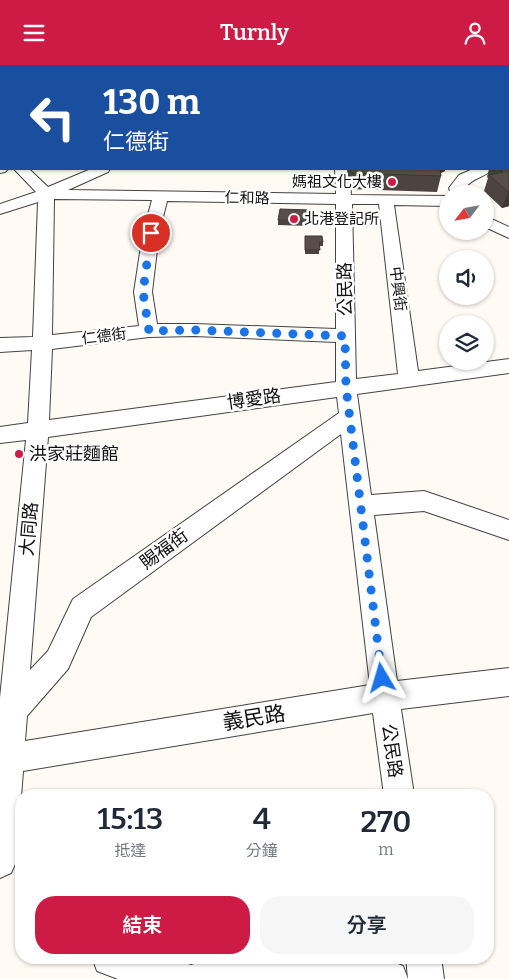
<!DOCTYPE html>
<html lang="zh-TW">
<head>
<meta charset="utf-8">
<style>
  :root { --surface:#fff; --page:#f6f6f7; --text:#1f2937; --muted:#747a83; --accent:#cd1b45 }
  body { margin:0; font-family:Bitter,"Noto Sans TC",serif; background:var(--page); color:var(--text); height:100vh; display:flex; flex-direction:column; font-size:19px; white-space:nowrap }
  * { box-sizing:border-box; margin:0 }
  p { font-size:16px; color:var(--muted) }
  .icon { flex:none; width:28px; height:28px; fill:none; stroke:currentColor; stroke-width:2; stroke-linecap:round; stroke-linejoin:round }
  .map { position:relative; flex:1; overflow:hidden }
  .details { position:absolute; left:15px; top:724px; width:479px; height:175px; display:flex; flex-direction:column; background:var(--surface); border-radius:20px; box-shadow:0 1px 4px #0004 }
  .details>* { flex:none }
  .banner { position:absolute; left:0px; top:0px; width:510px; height:105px; box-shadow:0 1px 4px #0004; background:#1a4fa0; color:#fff; overflow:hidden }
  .needle { width:32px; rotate:239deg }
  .buttons { position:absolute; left:439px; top:120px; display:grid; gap:10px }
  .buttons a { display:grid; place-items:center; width:55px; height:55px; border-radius:50%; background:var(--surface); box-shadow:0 1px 4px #0004; font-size:25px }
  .pin { position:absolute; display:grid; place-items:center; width:42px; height:42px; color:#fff; margin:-21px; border:2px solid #fff; border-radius:50%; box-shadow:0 1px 5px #0007 }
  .me { position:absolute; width:55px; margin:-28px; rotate:353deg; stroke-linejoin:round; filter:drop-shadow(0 0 4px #0008) }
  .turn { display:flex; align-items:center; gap:18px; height:105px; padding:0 20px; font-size:22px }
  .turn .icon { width:65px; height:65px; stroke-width:2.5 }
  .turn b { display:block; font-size:35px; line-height:42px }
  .eta { display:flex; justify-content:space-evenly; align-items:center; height:85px; text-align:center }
  .eta b { font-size:30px; font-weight:600; line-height:35px }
  .button { display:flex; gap:10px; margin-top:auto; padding:10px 20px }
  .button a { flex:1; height:58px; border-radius:20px; background:var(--accent); color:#fff; font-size:20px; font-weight:600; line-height:58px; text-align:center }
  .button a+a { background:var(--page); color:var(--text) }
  header { display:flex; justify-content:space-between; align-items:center; height:65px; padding:0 20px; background:var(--accent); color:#fff; font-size:22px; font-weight:600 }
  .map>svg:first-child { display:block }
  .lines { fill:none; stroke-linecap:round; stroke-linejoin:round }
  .minor-casing { stroke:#434343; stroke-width:2 }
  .path { stroke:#323232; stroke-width:2; stroke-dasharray:3 1; stroke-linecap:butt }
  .minor { fill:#fff; fill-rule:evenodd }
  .wall { fill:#4d4340 }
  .shaded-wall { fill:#3f3734 }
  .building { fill:#5a4e4b; stroke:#3f3734 }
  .route { stroke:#1a73e8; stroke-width:9; stroke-dasharray:0 16.2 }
  .poi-dot { fill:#cd1b45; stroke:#fff; stroke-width:2 }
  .labels { text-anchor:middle; stroke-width:5; stroke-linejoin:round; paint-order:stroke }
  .far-poi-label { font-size:15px; fill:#101010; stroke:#fff; text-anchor:end }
  .far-street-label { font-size:15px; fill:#101010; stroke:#fff }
  .street-label { font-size:18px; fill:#101010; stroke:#fff }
  .poi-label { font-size:18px; fill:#101010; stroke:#fff; text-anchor:start }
  .near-street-label { font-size:21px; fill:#101010; stroke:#fff }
</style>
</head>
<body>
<header><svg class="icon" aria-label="menu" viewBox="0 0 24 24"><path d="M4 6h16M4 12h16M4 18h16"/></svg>Turnly<svg class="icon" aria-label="person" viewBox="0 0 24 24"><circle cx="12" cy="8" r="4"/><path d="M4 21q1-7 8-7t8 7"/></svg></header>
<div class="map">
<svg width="509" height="914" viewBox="0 0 509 914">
  <rect width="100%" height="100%" fill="#fffaf3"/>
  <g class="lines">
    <g class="minor-casing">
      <g id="minor">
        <polygon points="372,0 386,0 387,1 373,1"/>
        <polygon points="459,0 471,0 472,1 460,1"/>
        <rect x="0" y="41" width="1" height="8"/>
        <polygon points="0,99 1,104 8,104 5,107 0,108"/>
        <path d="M14 104H29L48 122 91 104H110L108 107 68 125 336 129 335 104H349L351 130 448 131V141L394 140 418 306 509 294V308L357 329 371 430 424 426 509 455V475L424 446 374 450 397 616 509 603V631L401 644 414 730H384L373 648 23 706 16 797 11 808 0 813V633L26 375 0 378V362L28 358 32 285 0 287V273L33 272 38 137 0 149V139L36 127ZM54 134 152 135 143 168 134 227 139 261 52 270ZM167 136 336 139V264L194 259H157L152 227 159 168ZM352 139H379L398 309 356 314ZM194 271 336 277V317L49 355 52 284 149 272ZM337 332 339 348 73 534 48 586 30 605 48 372ZM341 369 370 620 25 676 27 651 68 604 91 552Z"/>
        <path d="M473 104H492C485 113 473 112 465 123L467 129H451L449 123 459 110Z"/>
        <polygon points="485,151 509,162 509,173 485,162"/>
        <polygon points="92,892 168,892 191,900 214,892 342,892 390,896 403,901 408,914 118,914 97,906"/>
        <polygon points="406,892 441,892 444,914 408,914"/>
      </g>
    </g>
    <polyline class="path" points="198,1 201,0"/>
    <use href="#minor" class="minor"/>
  </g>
  <g class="wall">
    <polygon points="347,104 445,104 445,106 441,108 441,111 437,127 348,124"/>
    <polygon points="489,104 509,104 509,141 502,143 484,126 488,113 487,112"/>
    <polygon points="278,155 311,156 310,161 278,160"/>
    <polygon points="305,171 323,177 323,181 319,181 319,189 305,189"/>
  </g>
  <g class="shaded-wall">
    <polygon points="437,104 445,104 445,106 435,110"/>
    <polygon points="508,127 509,127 509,141 502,143"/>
  </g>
  <g class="building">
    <polygon points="509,90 509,127 508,127 489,110 503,107 500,104 509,104"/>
    <polygon points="350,104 440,104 441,111 351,108"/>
    <polygon points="280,144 310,145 311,156 278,155"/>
    <polygon points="305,171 322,171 323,177 319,177 320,185 305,185"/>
  </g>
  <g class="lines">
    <polyline class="route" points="151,168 143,227 149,266 194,265 345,271 346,322 382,613"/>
  </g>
  <g class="poi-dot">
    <circle cx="392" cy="117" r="5"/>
    <circle cx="294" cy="154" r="5"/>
    <circle cx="19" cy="389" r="5"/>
  </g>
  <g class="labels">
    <g class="far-poi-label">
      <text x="382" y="122">媽祖文化大樓</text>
      <text x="304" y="159" text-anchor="start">北港登記所</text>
    </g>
    <g class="far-street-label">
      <text transform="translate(247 133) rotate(1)" y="5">仁和路</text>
      <text transform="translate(398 224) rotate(83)" y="5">中興街</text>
      <text transform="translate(104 271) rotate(-7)" y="5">仁德街</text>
    </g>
    <g class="street-label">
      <text transform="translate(345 224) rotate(-91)" y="6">公民路</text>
      <text transform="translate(254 334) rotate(-8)" y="6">博愛路</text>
      <text transform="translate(29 464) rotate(-85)" y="6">大同路</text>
      <text transform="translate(164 484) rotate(-36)" y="6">賜福街</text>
      <text transform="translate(392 686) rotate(82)" y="6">公民路</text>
    </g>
    <g class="poi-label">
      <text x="29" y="395">洪家莊麵館</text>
    </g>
    <g class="near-street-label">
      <text transform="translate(254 653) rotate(-9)" y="7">義民路</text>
    </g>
  </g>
</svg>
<div class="buttons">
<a><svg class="needle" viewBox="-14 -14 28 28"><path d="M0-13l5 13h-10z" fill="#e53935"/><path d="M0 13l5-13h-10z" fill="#747a83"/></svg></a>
<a><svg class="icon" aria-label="sound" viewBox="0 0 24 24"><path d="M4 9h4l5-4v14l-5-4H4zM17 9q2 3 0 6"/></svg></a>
<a><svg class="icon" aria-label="layers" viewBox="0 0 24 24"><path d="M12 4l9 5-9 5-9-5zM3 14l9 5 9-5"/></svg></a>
</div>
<div class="pin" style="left:151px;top:168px;background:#d93025"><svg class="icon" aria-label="arrive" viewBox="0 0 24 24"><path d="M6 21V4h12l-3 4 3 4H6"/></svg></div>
<svg class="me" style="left:382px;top:613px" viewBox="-20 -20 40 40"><path d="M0-17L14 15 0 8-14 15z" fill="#1a73e8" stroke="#fff" stroke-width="4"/></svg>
<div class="banner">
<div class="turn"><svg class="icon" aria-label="left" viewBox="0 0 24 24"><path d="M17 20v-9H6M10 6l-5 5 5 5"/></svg><div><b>130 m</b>仁德街</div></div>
</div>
<section class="details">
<div class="eta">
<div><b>15:13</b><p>抵達</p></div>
<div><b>4</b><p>分鐘</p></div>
<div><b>270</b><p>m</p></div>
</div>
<div class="button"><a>結束</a><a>分享</a></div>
</section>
</div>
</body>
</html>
